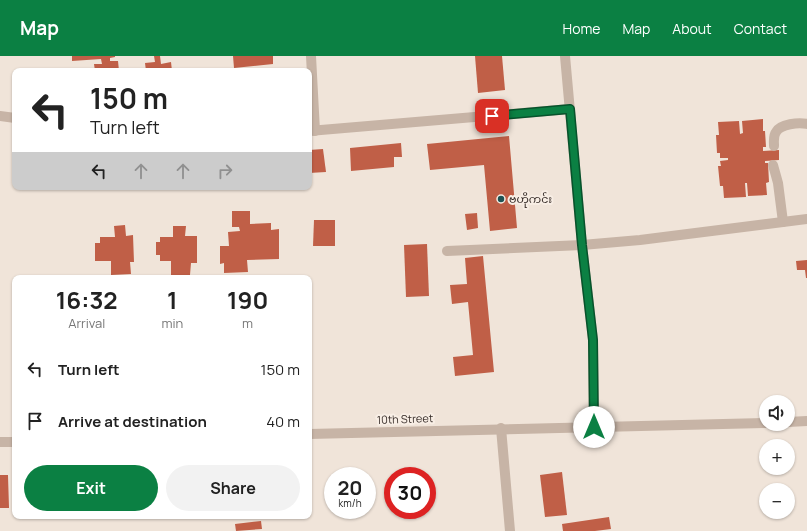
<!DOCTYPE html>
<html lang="en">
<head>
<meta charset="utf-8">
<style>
  :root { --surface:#fff; --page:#f2f2f2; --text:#222; --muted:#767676; --accent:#0b8043 }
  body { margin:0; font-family:Manrope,"Noto Sans Myanmar",sans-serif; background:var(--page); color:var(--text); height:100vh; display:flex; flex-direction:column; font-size:15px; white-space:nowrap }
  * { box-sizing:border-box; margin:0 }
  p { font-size:13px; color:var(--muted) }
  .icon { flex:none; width:22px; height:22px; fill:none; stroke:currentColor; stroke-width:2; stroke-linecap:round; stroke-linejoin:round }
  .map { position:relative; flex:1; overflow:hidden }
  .drawer { position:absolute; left:12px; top:219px; width:300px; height:244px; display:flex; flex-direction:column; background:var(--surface); border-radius:8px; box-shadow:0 1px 3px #0004 }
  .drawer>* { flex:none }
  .hud { position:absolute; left:12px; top:12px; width:300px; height:122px; border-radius:8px; box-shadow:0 1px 3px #0004; background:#fff; color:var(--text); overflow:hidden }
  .buttons { position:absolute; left:759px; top:339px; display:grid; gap:8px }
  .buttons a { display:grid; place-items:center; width:36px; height:36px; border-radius:50%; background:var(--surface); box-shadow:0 1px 3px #0004; font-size:20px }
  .speed { position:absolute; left:324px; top:411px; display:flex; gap:8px; font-size:20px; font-weight:700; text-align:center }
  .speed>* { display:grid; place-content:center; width:52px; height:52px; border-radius:50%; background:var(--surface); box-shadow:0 1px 3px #0004; line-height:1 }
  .speed small { font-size:10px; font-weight:400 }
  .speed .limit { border:6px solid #d22; background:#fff; color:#111 }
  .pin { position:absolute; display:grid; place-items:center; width:34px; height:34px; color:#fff; margin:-17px; border-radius:8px; box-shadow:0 2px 6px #0006 }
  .me { position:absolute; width:44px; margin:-22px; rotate:0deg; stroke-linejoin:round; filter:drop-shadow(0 0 3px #0008) }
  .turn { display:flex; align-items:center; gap:14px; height:84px; padding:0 12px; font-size:18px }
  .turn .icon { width:52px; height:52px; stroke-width:2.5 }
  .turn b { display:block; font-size:28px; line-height:34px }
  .lanes { display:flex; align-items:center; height:38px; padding:0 12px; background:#0003; justify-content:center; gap:20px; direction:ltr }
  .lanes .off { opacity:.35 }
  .eta { display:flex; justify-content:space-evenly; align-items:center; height:68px; text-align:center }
  .eta b { font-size:24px; font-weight:700; line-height:28px }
  .button { display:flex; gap:8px; margin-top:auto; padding:8px 12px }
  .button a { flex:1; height:46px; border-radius:24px; background:var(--accent); color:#fff; font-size:16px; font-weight:700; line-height:46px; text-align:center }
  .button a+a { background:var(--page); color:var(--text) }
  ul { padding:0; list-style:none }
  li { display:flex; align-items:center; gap:12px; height:52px; padding:0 12px }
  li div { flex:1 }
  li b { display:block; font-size:15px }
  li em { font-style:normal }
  header { display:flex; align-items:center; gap:24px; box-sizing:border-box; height:56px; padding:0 20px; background:var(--accent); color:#fff }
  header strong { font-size:19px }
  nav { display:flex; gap:22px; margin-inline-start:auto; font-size:14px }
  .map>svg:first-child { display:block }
  .building { fill:#c05f47 }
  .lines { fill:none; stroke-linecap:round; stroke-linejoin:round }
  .minor { stroke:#c7b4a6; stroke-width:10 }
  .route-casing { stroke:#07532c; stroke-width:10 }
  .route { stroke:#0b8043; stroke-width:7 }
  .poi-dot { fill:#1e5253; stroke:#f8eee5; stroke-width:1.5 }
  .labels { text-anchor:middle; stroke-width:4; stroke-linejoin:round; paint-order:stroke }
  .poi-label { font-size:11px; fill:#342a26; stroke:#f8eee5; text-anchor:start }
  .street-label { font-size:11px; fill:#342a26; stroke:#f8eee5 }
</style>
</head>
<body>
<header>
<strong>Map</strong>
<nav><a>Home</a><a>Map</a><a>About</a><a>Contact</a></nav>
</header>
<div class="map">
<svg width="807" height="475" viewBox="0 0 807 475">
  <rect width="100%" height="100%" fill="#f0e4d9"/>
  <g class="building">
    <polygon points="72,0 115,0 115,1 110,2 110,5 118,5 119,15 95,15 94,8 102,8 101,3 72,5"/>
    <polygon points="154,0 160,0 161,8 171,6 172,15 146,15 145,7 155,6"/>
    <polygon points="233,0 273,0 273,8 234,12"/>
    <polygon points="475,0 502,0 505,34 478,37"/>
    <polygon points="763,63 763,75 765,75 766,91 763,91 763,95 779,94 779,104 765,105 765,107 768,107 769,126 766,127 767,139 748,140 747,127 745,127 746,141 724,142 723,130 720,130 718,110 721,110 720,105 728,104 728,102 720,102 720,97 717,97 716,79 719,79 718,66 739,65 740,78 743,77 742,65"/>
    <polygon points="509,80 517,172 490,175 484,109 430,114 427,88"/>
    <polygon points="401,87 402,101 394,101 394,111 351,115 350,92"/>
    <polygon points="323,93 326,116 309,117 309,94"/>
    <polygon points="232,155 250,155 250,168 271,167 271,174 279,173 279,203 247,204 248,216 224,217 224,207 220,208 220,190 229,190 228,176 240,175 239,171 232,171"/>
    <polygon points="477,157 478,172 467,174 465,158"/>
    <polygon points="314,164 335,164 335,190 313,190"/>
    <polygon points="125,169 126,180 133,179 134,206 130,206 131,218 111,219 111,205 95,205 95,187 100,187 100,181 115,181 114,170"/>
    <polygon points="173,170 186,170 185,180 197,180 197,207 191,207 190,219 171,219 171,205 160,205 160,199 156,199 156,186 160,186 160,181 173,181"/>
    <polygon points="427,188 429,240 406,241 404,189"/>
    <polygon points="483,200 494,316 455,320 453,301 473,299 468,246 452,248 450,229 467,228 465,202"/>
    <polygon points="807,204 807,222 806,222 805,214 797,214 796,205"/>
    <polygon points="562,416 567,459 545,461 540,419"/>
    <polygon points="0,419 8,419 9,452 0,452"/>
    <polygon points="609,461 611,473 595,475 563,475 562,468"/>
    <polygon points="261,465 262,473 236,475 235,468"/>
  </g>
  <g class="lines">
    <g class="minor">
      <polyline points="311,0 315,75"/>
      <polyline points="565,0 582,189 593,284 594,371"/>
      <polyline points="0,60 15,62"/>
      <polyline points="309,75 570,53"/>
      <path d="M774 90C774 85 773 80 776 76 780 68 799 66 807 68"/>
      <polyline points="773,109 778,127 783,166"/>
      <polyline points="447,195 582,189 640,184 807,163"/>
      <polyline points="788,366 807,365"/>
      <polyline points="501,372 510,475"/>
      <polyline points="309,378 766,367"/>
      <polyline points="0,386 15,386"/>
    </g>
  </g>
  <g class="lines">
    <g class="route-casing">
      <polyline id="route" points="492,60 570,53 582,189 593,284 594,371"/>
    </g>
    <use href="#route" class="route"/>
  </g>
  <circle class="poi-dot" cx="501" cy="143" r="4"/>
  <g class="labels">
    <g class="poi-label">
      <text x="509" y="147">ဗဟိုကင်း</text>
    </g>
    <g class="street-label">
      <text transform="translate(405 363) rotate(-2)" y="4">10th Street</text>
    </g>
  </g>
</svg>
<div class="buttons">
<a><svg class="icon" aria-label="sound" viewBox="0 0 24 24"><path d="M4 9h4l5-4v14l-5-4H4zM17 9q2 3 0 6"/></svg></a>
<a>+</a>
<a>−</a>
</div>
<div class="speed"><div>20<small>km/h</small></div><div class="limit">30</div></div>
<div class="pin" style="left:492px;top:60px;background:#d93025"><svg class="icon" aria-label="arrive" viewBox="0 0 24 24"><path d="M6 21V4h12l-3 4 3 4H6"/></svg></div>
<svg class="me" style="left:594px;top:371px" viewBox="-20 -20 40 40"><circle r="19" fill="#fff"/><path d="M0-13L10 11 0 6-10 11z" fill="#0b8043"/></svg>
<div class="hud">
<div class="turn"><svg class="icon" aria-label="left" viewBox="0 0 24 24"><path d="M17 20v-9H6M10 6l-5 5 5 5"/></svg><div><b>150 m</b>Turn left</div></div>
<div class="lanes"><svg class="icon" aria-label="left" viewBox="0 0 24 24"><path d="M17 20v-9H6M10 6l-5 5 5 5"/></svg><svg class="icon off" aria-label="ahead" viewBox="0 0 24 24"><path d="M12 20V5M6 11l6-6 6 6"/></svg><svg class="icon off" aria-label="ahead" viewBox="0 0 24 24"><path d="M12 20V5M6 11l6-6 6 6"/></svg><svg class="icon off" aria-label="right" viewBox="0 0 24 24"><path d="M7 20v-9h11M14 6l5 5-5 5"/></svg></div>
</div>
<section class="drawer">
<div class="eta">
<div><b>16:32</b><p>Arrival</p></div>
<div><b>1</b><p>min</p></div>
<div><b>190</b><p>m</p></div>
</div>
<ul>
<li><svg class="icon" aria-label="left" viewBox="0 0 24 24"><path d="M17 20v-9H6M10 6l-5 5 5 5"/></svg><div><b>Turn left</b></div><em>150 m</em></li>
<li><svg class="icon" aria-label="arrive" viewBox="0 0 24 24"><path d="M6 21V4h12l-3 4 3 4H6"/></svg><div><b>Arrive at destination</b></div><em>40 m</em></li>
</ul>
<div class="button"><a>Exit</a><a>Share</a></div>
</section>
</div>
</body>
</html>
